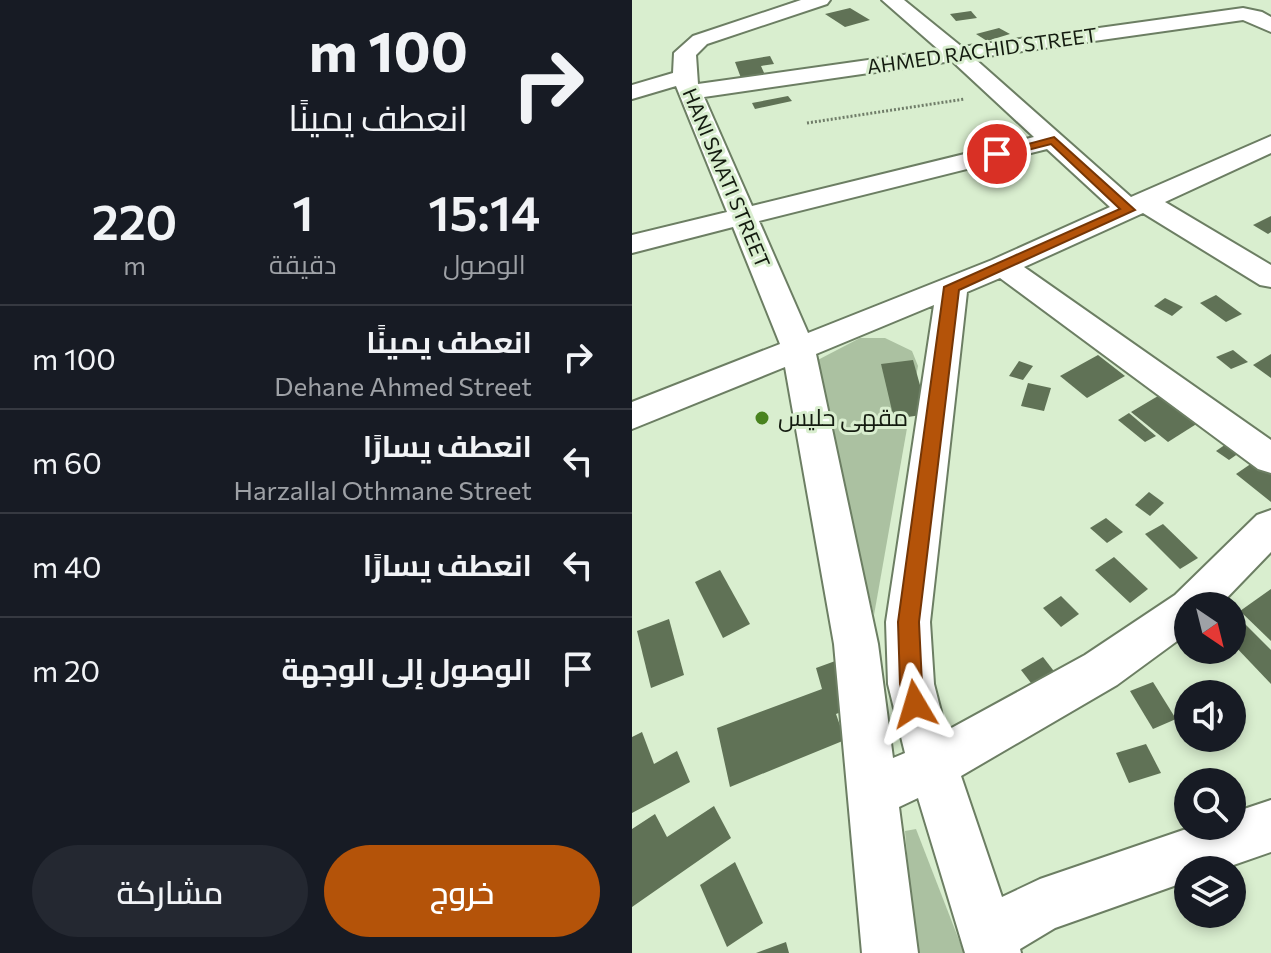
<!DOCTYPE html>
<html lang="ar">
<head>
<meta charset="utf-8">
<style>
  :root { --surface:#171b24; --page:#242831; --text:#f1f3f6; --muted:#9ea1a6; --line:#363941; --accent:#b45309 }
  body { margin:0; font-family:Commissioner,Cairo,sans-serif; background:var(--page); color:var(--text); direction:rtl; height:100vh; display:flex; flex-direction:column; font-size:30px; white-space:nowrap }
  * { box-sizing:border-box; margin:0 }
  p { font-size:26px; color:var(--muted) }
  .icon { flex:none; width:44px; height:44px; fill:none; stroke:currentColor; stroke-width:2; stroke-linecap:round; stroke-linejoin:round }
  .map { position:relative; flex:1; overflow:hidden; direction:ltr }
  .side { display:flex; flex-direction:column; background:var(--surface); width:632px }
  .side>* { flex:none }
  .banner { background:#171b24; color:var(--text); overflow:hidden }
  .needle { width:52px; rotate:145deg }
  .buttons { position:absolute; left:542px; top:592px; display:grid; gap:16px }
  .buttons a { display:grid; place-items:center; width:72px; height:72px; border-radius:50%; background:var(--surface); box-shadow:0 4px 12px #0003; font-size:40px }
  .pin { position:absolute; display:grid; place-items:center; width:68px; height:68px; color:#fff; margin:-34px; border:4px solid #fff; border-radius:50%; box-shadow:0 2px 8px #0007 }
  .me { position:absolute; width:88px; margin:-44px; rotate:353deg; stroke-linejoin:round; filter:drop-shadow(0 0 6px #0008) }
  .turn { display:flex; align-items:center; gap:28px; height:168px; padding:0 32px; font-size:36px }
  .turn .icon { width:104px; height:104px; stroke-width:2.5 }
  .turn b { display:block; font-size:56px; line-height:68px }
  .eta { display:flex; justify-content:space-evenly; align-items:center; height:136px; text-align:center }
  .eta b { font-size:48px; font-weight:600; line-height:56px }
  .cta { display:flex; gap:16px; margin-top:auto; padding:16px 32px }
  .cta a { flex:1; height:92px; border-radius:48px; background:var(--accent); color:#fff; font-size:32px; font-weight:600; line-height:92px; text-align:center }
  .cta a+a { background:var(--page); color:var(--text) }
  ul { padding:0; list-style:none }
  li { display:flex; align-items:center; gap:24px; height:104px; padding:0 32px; border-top:2px solid var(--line) }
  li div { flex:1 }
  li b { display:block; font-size:30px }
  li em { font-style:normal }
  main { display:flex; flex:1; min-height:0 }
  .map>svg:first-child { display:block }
  .green { fill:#abc1a1 }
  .building { fill:#607256 }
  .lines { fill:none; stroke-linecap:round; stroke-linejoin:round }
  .minor-casing { stroke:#6c7e63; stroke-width:4 }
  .path { stroke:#707d69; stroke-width:3; stroke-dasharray:2 2; stroke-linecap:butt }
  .minor { fill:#fff; fill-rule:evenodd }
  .route { fill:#b45309; stroke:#753606; stroke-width:2 }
  .poi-dot { fill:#49831f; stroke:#d9eecf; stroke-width:3 }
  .labels { text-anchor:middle; stroke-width:6; stroke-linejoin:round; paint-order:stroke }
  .far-street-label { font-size:20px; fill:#141b10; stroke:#d9eecf }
  .poi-label { font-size:24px; fill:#141b10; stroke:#d9eecf; text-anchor:start }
</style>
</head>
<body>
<main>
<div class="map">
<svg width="639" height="953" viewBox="0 0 639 953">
  <rect width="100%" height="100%" fill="#d9eecf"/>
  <g class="green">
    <polygon points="228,338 253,338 280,351 286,366 242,615 180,363"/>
    <polygon points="284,829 332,953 283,953 273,831"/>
  </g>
  <g class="building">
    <polygon points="218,8 238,20 213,27 193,14"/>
    <polygon points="339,11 345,18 324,21 318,14"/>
    <polygon points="367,28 378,34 355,41 344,34"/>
    <polygon points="138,56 142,64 129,66 133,75 109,78 103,62"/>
    <polygon points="156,96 160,101 123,109 120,103"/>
    <polygon points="639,216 639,232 636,234 621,225"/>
    <polygon points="584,295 610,314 594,322 568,303"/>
    <polygon points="533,298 551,307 540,316 522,306"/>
    <polygon points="601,350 616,362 599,369 584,357"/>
    <polygon points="639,354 639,378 621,365"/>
    <polygon points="466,355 493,376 455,398 428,376"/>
    <polygon points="281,360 296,414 262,419 249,364"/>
    <polygon points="387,361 401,366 391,380 377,376"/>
    <polygon points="396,383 419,388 412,411 389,406"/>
    <polygon points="548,383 585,411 536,442 499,412"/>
    <polygon points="497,413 524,436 513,442 486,420"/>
    <polygon points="607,435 620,444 597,460 584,451"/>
    <polygon points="639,450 639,502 604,474"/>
    <polygon points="517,492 532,503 518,516 503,505"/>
    <polygon points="474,518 491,532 475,543 458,528"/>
    <polygon points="531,524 566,558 548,569 513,534"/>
    <polygon points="482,557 516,589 498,603 463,570"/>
    <polygon points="88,570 118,624 91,638 63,582"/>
    <polygon points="639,589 639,641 608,611"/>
    <polygon points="429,596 447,614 429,627 411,608"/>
    <polygon points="37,619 52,675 19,688 5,631"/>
    <polygon points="612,623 639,650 639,684 600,643 600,631"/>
    <polygon points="228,652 245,698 204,714 213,740 98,787 85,728 190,689 184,668"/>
    <polygon points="411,657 428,679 406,692 389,670"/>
    <polygon points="521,682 544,719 521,729 498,691"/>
    <polygon points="10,732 22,764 45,751 58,782 0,813 0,737"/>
    <polygon points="514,744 529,773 497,783 484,753"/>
    <polygon points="82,806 99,838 0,907 0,829 23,814 35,837"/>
    <polygon points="103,862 131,923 95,947 68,885"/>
    <polygon points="154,942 157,953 124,953"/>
  </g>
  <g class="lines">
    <g class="minor-casing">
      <path id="minor" d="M169 0H198L195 4 75 44 64 55 66 84 307 50 250 0H272L330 47 611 8 630 12 639 17V32L611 20 342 58 499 197 639 136V153L533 202 639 265V287L628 285 511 213 392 267 639 440V473L626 469 368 278 335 292 298 622 302 684 314 731 453 655 543 595 625 515 639 510V552L587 606H556V633L485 685 329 776 370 897 408 879 563 826H600V813L639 800V852L587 870H556V881L423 928 388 949 389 953H333L286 798 267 807 286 953H230L202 644 153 367 0 429V402L148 344 101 227 0 253V235L95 212 44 86 0 99V85L41 73 42 53 61 36ZM320 61 402 137 120 206 72 97ZM415 149 478 207 360 260 176 333 127 221ZM302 305 254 622 256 684 273 753 261 758 246 644 184 354Z"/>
    </g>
    <polyline class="path" points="175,123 333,99"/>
    <use href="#minor" class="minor"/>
  </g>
  <polygon class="route" points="422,137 503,210 327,290 287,622 290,684 294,704 291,711 283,715 275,711 268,684 266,622 312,287 488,209 419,144 365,158 359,154"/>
  <circle class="poi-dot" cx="130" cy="418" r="8"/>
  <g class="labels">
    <g class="far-street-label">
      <text transform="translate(350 51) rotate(-8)" y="7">AHMED RACHID STREET</text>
      <text transform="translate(94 178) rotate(67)" y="7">HANI SMATI STREET</text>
    </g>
    <g class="poi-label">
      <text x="146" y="426">مقهى حليس</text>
    </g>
  </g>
</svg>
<div class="buttons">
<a><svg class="needle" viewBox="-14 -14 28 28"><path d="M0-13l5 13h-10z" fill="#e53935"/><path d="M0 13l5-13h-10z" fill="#9ea1a6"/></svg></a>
<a><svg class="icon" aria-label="sound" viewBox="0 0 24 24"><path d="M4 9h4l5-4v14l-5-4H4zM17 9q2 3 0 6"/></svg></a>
<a><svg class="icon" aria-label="search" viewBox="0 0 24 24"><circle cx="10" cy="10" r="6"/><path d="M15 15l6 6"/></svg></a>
<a><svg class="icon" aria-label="layers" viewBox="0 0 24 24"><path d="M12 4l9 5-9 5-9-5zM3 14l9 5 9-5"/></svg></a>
</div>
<div class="pin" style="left:365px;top:154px;background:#d93025"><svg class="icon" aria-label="arrive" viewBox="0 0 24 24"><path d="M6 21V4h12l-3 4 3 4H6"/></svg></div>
<svg class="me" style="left:283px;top:704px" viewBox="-20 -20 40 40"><path d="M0-17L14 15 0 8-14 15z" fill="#b45309" stroke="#fff" stroke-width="4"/></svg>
</div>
<section class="side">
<div class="banner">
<div class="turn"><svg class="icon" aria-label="right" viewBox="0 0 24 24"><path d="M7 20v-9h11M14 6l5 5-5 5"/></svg><div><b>100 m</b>انعطف يمينًا</div></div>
</div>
<div class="eta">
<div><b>15:14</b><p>الوصول</p></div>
<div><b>1</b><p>دقيقة</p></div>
<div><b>220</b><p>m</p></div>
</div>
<ul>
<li><svg class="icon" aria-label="right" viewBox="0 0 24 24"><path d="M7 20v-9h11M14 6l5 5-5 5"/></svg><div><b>انعطف يمينًا</b><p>Dehane Ahmed Street</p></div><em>100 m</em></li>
<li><svg class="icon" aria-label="left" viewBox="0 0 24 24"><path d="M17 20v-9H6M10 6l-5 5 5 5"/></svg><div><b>انعطف يسارًا</b><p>Harzallal Othmane Street</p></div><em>60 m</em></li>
<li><svg class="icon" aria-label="left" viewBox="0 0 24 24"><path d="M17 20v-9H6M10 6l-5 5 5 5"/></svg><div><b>انعطف يسارًا</b></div><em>40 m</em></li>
<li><svg class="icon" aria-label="arrive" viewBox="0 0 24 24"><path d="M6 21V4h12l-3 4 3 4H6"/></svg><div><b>الوصول إلى الوجهة</b></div><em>20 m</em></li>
</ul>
<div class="cta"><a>خروج</a><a>مشاركة</a></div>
</section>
</main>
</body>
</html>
